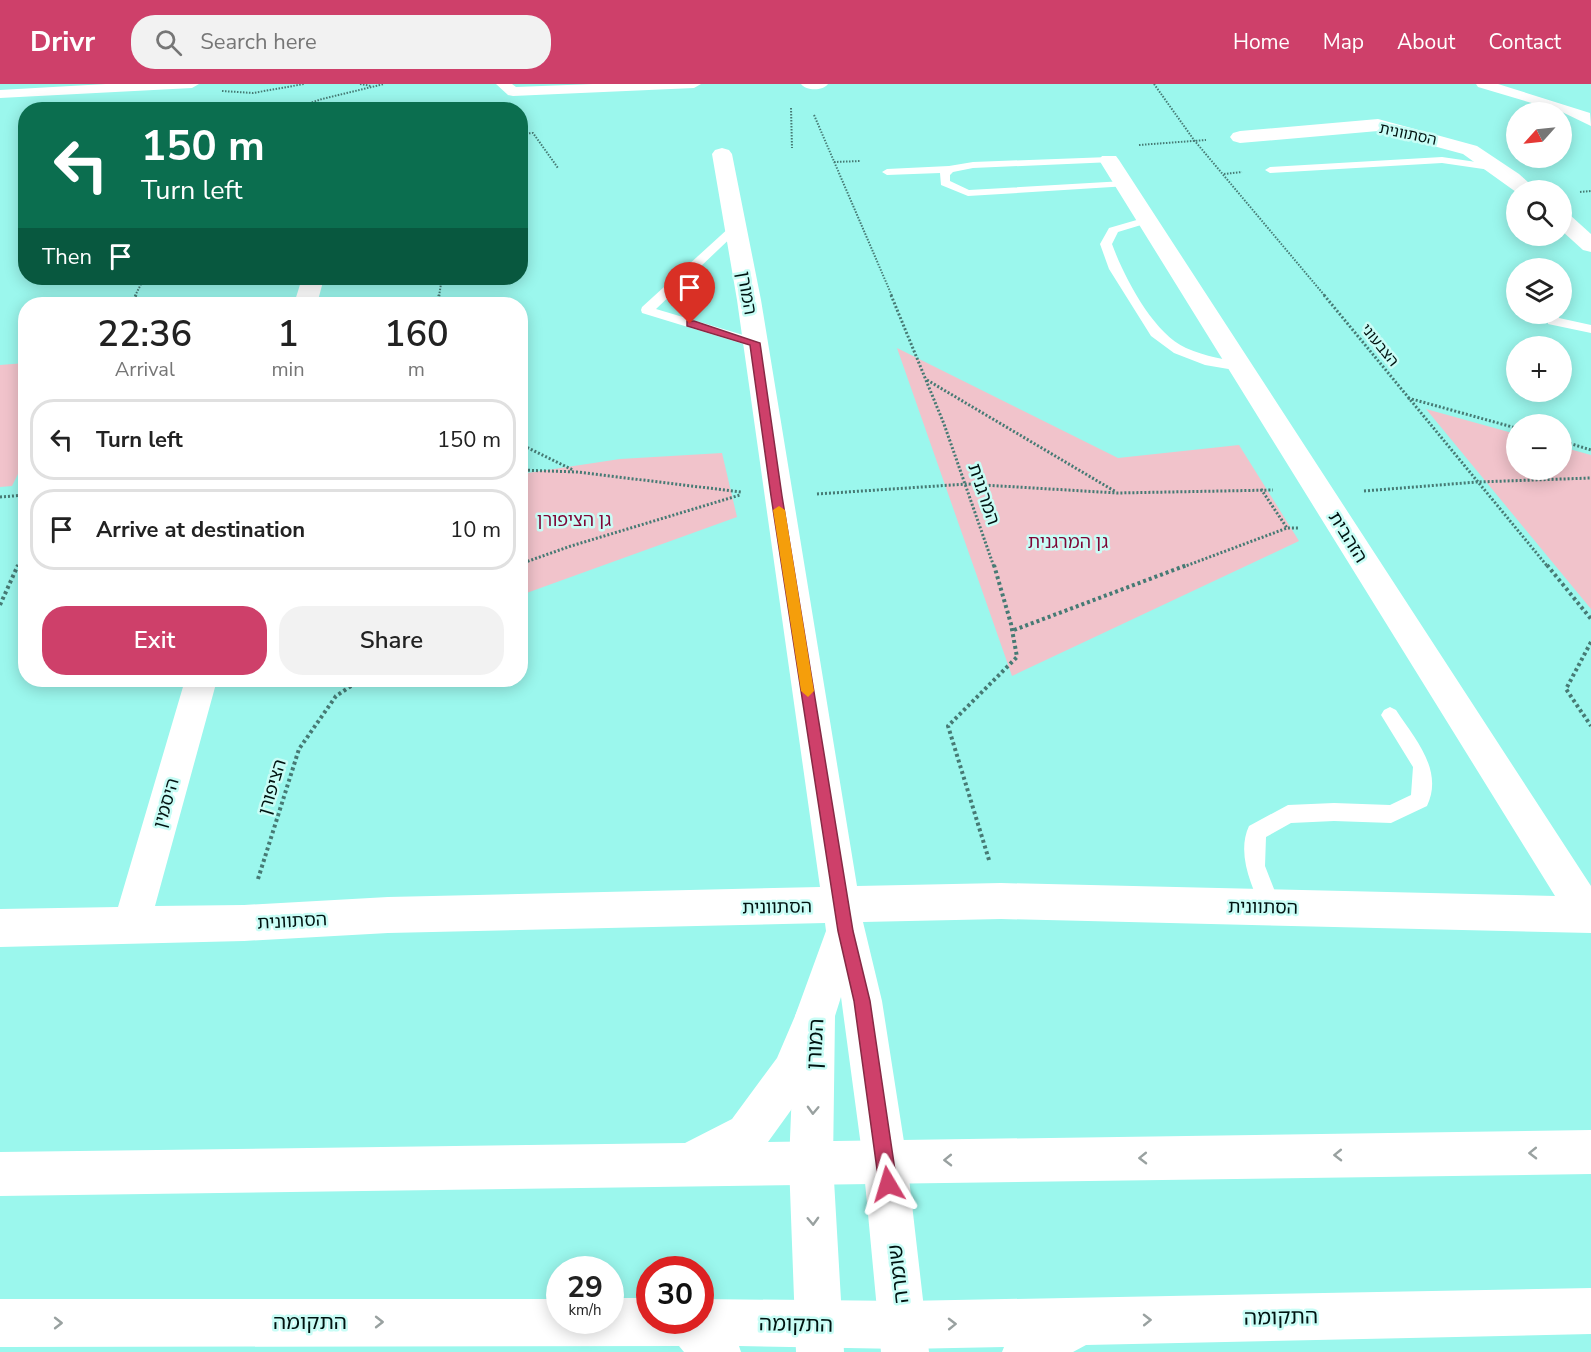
<!DOCTYPE html>
<html lang="en">
<head>
<meta charset="utf-8">
<style>
  :root { --surface:#fff; --page:#f2f2f2; --text:#222; --muted:#767676; --line:#e0e0e0; --accent:#ce406a }
  body { margin:0; font-family:"Nunito Sans","Noto Sans Hebrew",sans-serif; background:var(--page); color:var(--text); height:100vh; display:flex; flex-direction:column; font-size:22px; white-space:nowrap }
  * { box-sizing:border-box; margin:0 }
  p { font-size:20px; color:var(--muted) }
  .icon { flex:none; width:33px; height:33px; fill:none; stroke:currentColor; stroke-width:2; stroke-linecap:round; stroke-linejoin:round }
  .map { position:relative; flex:1; overflow:hidden }
  .details { position:absolute; left:18px; top:213px; width:510px; height:390px; display:flex; flex-direction:column; background:var(--surface); border-radius:24px; box-shadow:0 3px 15px #0003 }
  .details>* { flex:none }
  .guide { position:absolute; left:18px; top:18px; width:510px; height:183px; border-radius:24px; box-shadow:0 3px 15px #0003; background:#0b6e4f; color:#fff; overflow:hidden }
  .needle { width:39px; rotate:243deg }
  .fabs { position:absolute; left:1506px; top:18px; display:grid; gap:12px }
  .fabs a { display:grid; place-items:center; width:66px; height:66px; border-radius:50%; background:var(--surface); box-shadow:0 3px 15px #0003; font-size:30px }
  .speed { position:absolute; left:546px; top:1172px; display:flex; gap:12px; font-size:30px; font-weight:700; text-align:center }
  .speed>* { display:grid; place-content:center; width:78px; height:78px; border-radius:50%; background:var(--surface); box-shadow:0 3px 15px #0003; line-height:1 }
  .speed small { font-size:15px; font-weight:400 }
  .speed .limit { border:9px solid #d22; background:#fff; color:#111 }
  .pin { position:absolute; display:grid; place-items:center; width:51px; height:51px; color:#fff; margin:-62px -26px; border-radius:50% 50% 50% 0; rotate:-45deg; box-shadow:0 0 6px #0007 }
  .pin .icon { rotate:45deg }
  .me { position:absolute; width:66px; margin:-33px; rotate:353deg; stroke-linejoin:round; filter:drop-shadow(0 0 4px #0008) }
  .turn { display:flex; align-items:center; gap:21px; height:126px; padding:0 24px; font-size:27px }
  .turn .icon { width:78px; height:78px; stroke-width:2.5 }
  .turn b { display:block; font-size:42px; line-height:51px }
  .then { display:flex; align-items:center; height:57px; padding:0 24px; background:#0003; gap:12px; font-size:22px }
  .eta { display:flex; justify-content:space-evenly; align-items:center; height:102px; text-align:center }
  .eta b { font-size:36px; font-weight:600; line-height:42px }
  .primary-button { display:flex; gap:12px; margin-top:auto; padding:12px 24px }
  .primary-button a { flex:1; height:69px; border-radius:24px; background:var(--accent); color:#fff; font-size:24px; font-weight:600; line-height:69px; text-align:center }
  .primary-button a+a { background:var(--page); color:var(--text) }
  ul { padding:0; list-style:none }
  li { display:flex; align-items:center; gap:18px; height:81px; margin:0 12px 9px; padding:0 12px; border:3px solid var(--line); border-radius:24px }
  li div { flex:1 }
  li b { display:block; font-size:22px }
  li em { font-style:normal }
  header { display:flex; align-items:center; gap:36px; box-sizing:border-box; height:84px; padding:0 30px; background:var(--accent); color:#fff }
  header strong { font-size:28px }
  nav { display:flex; gap:33px; margin-inline-start:auto; font-size:21px }
  .search { width:420px; height:54px; background:var(--page); display:flex; align-items:center; gap:15px; box-sizing:border-box; padding:0 21px; border-radius:24px; color:var(--muted); font-size:22px }
  .map>svg:first-child { display:block }
  .green { fill:#f1c3cb }
  .lines { fill:none; stroke-linecap:round; stroke-linejoin:round }
  .path-far2 { stroke:#467a74; stroke-width:2; stroke-dasharray:1.5 1.5; stroke-linecap:butt }
  .path-far1 { stroke:#467a74; stroke-width:3; stroke-dasharray:2 2; stroke-linecap:butt }
  .path { stroke:#467a74; stroke-width:4; stroke-dasharray:3 3; stroke-linecap:butt }
  .service { fill:#fff; fill-rule:evenodd }
  .pedestrian { fill:#fff; fill-rule:evenodd }
  .minor { fill:#fff; fill-rule:evenodd }
  .tertiary { fill:#fff; fill-rule:evenodd }
  .oneway { stroke:#99a1a0 }
  .route { fill:#ce406a; stroke:#862a45; stroke-width:1.5 }
  .slow { fill:#f59e0b }
  .labels { text-anchor:middle; stroke-width:5; stroke-linejoin:round; paint-order:stroke }
  .far-street-label { font-size:15px; fill:#001311; stroke:#c9fdf6 }
  .street-label { font-size:18px; fill:#001311; stroke:#c9fdf6 }
  .park-label { font-size:18px; fill:#7e0636; stroke:#c9fdf6 }
  .near-street-label { font-size:21px; fill:#001311; stroke:#c9fdf6 }
</style>
</head>
<body>
<header>
<strong>Drivr</strong>
<div class="search"><svg class="icon" aria-label="search" viewBox="0 0 24 24"><circle cx="10" cy="10" r="6"/><path d="M15 15l6 6"/></svg>Search here</div>
<nav><a>Home</a><a>Map</a><a>About</a><a>Contact</a></nav>
</header>
<div class="map">
<svg width="1591" height="1268" viewBox="0 0 1591 1268">
  <rect width="100%" height="100%" fill="#9bf7ed"/>
  <g class="green">
    <polygon points="897,264 1118,374 1239,361 1299,457 1012,592"/>
    <polygon points="25,279 25,376 12,402 0,403 0,281"/>
    <polygon points="1426,325 1516,350 1516,386 1562,386 1562,363 1591,371 1591,525"/>
    <polygon points="722,369 737,433 521,511 521,390 620,375"/>
  </g>
  <g class="lines">
    <g class="path-far2">
      <polyline points="360,0 371,2"/>
      <polyline points="1154,0 1194,56 1325,212"/>
      <polyline points="222,7 253,9 304,0"/>
      <polyline points="791,24 792,64"/>
      <polyline points="289,26 322,15 384,0"/>
      <polyline points="814,31 892,212"/>
      <polyline points="520,50 533,49 558,84"/>
      <polyline points="520,50 524,72 523,95 520,96"/>
      <polyline points="1139,61 1206,56"/>
      <polyline points="834,78 861,77"/>
      <polyline points="1224,90 1242,88"/>
      <polyline points="1580,108 1591,107"/>
      <polyline points="135,212 144,194"/>
      <polyline points="439,212 442,194"/>
    </g>
    <g class="path-far1">
      <polyline points="891,211 944,340 994,483"/>
      <polyline points="1324,211 1548,483"/>
      <polyline points="132,220 136,211"/>
      <polyline points="438,220 439,211"/>
      <polyline points="927,296 1116,408"/>
      <polyline points="1408,314 1516,344"/>
      <polyline points="1562,357 1591,366"/>
      <polyline points="520,360 573,386"/>
      <polyline points="520,386 577,388 741,408"/>
      <polyline points="1261,405 1287,444"/>
      <polyline points="1364,407 1477,398 1591,394"/>
      <polyline points="817,410 967,400 1117,409 1273,406"/>
      <polyline points="0,413 26,411"/>
      <polyline points="520,480 571,462 740,411"/>
      <polyline points="18,483 26,465"/>
      <polyline points="1183,483 1287,444 1298,444"/>
    </g>
    <g class="path">
      <polyline points="1547,481 1591,535"/>
      <polyline points="0,521 18,481"/>
      <polyline points="1014,546 1187,481"/>
      <polyline points="1591,558 1566,605 1591,642"/>
      <polyline points="989,776 948,642 1017,573 1011,540 994,481"/>
      <polyline points="258,795 299,665 336,612 360,596"/>
    </g>
    <g class="service">
      <polygon points="1109,73 1114,76 1113,78 973,84 953,88 950,91 950,97 969,106 1124,97 1128,98 1128,102 968,112 941,101 940,89 887,91 882,88 887,85 949,82 973,78"/>
      <polygon points="1442,73 1497,81 1502,84 1497,87 1442,79 1270,89 1265,86 1270,83"/>
      <path d="M1147 133 1151 134V138L1118 148 1112 160C1124 193 1153 249 1186 264 1206 273 1225 275 1245 280L1247 283 1245 286 1240 287 1205 281 1174 269 1151 252 1109 185 1100 160 1109 144Z"/>
      <polygon points="735,140 741,144 739,146 656,225 760,256 762,259 760,262 750,262 642,229 641,226 642,223 731,142"/>
      <polygon points="1547,230 1559,230 1559,234 1591,241 1591,249 1548,240"/>
      <path d="M1390 623 1396 626C1415 655 1444 686 1427 722L1391 739 1334 737 1291 739 1266 753 1265 782 1281 823 1278 830 1271 833 1264 830C1252 803 1236 770 1249 742L1288 721 1334 719 1390 721 1411 711 1413 683 1381 631 1384 626Z"/>
    </g>
    <g class="pedestrian">
      <polygon points="106,0 199,0 192,4 0,14 0,6"/>
      <polygon points="496,0 512,0 516,3 593,0 701,0 694,4 513,12 508,11"/>
      <path d="M801 0H828C823 7 806 7 801 0Z"/>
      <polygon points="1476,0 1498,0 1590,29 1591,42 1562,28 1478,3"/>
    </g>
    <g class="minor">
      <polygon points="1378,35 1477,62 1519,90 1537,106 1516,108 1463,70 1378,47 1240,59 1233,57 1230,53 1233,49 1240,47"/>
      <polygon points="722,64 729,66 732,70 761,216 857,802 1001,799 1555,812 1099,76 1102,72 1116,72 1119,76 1591,802 1591,849 1001,835 863,838 882,917 907,1077 929,1268 881,1268 863,1077 841,913 835,932 833,1079 844,1268 796,1268 789,1079 795,932 826,847 825,839 388,849 244,857 0,863 0,825 118,823 185,596 217,596 155,822 244,821 388,813 820,803 737,216 712,70 715,66"/>
      <polygon points="1562,130 1570,131 1591,150 1591,168 1583,166 1562,147"/>
      <polygon points="302,194 324,194 317,220 294,220"/>
    </g>
    <g class="tertiary">
      <polygon points="815,912 829,918 835,932 807,1004 768,1058 1591,1046 1591,1090 0,1112 0,1068 685,1059 732,1035 777,974 801,918"/>
      <polygon points="1591,1204 1591,1250 1086,1261 1073,1268 1002,1268 1004,1263 904,1265 739,1262 741,1268 684,1268 679,1262 0,1263 0,1215 560,1215 560,1236 610,1236 610,1214 650,1214 650,1236 700,1236 700,1215 904,1217"/>
    </g>
  </g>
  <defs><path id="oneway-chevron" d="M-2-3.5L2.5 0L-2 3.5" fill="none" stroke-width="1.6" stroke-linecap="round" stroke-linejoin="round" transform="scale(1.5)"/></defs>
  <g class="oneway">
    <use href="#oneway-chevron" transform="translate(813 1026) rotate(92)"/>
    <use href="#oneway-chevron" transform="translate(1533 1069) rotate(179)"/>
    <use href="#oneway-chevron" transform="translate(1338 1071) rotate(179)"/>
    <use href="#oneway-chevron" transform="translate(1143 1074) rotate(179)"/>
    <use href="#oneway-chevron" transform="translate(948 1076) rotate(179)"/>
    <use href="#oneway-chevron" transform="translate(813 1137) rotate(88)"/>
    <use href="#oneway-chevron" transform="translate(1147 1236) rotate(-1)"/>
    <use href="#oneway-chevron" transform="translate(379 1238)"/>
    <use href="#oneway-chevron" transform="translate(58 1239)"/>
    <use href="#oneway-chevron" transform="translate(952 1240) rotate(-1)"/>
  </g>
  <polygon class="route" points="687,237 694,237 760,259 782,412 853,847 870,917 897,1100 894,1107 888,1110 881,1107 879,1100 854,917 838,847 771,412 750,261 687,242"/>
  <polygon class="slow" points="779,422 785,426 814,607 808,613 801,607 773,426"/>
  <g class="labels">
    <g class="far-street-label">
      <text transform="translate(1408 50) rotate(12)" y="5">הסתוונית</text>
      <text transform="translate(1380 261) rotate(51)" y="5">הצבעוני</text>
    </g>
    <g class="street-label">
      <text transform="translate(747 209) rotate(80)" y="6">המורן</text>
      <text transform="translate(984 410) rotate(71)" y="6">המרגנית</text>
      <text transform="translate(1348 453) rotate(58)" y="6">הזהבית</text>
      <text transform="translate(272 703) rotate(-73)" y="6">הציפורן</text>
      <text transform="translate(166 719) rotate(-74)" y="6">היסמין</text>
      <text transform="translate(777 823) rotate(-1)" y="6">הסתוונית</text>
      <text transform="translate(1263 823) rotate(1)" y="6">הסתוונית</text>
      <text transform="translate(292 837) rotate(-3)" y="6">הסתוונית</text>
    </g>
    <g class="park-label">
      <text x="574" y="442">גן הציפורן</text>
      <text x="1068" y="464">גן המרגנית</text>
    </g>
    <g class="near-street-label">
      <text transform="translate(815 960) rotate(-87)" y="7">המורן</text>
      <text transform="translate(898 1190) rotate(-97)" y="7">שומרה</text>
      <text transform="translate(1281 1233) rotate(-1)" y="7">התקומה</text>
      <text x="310" y="1245">התקומה</text>
      <text transform="translate(796 1240) rotate(1)" y="7">התקומה</text>
    </g>
  </g>
</svg>
<div class="fabs">
<a><svg class="needle" viewBox="-14 -14 28 28"><path d="M0-13l5 13h-10z" fill="#e53935"/><path d="M0 13l5-13h-10z" fill="#767676"/></svg></a>
<a><svg class="icon" aria-label="search" viewBox="0 0 24 24"><circle cx="10" cy="10" r="6"/><path d="M15 15l6 6"/></svg></a>
<a><svg class="icon" aria-label="layers" viewBox="0 0 24 24"><path d="M12 4l9 5-9 5-9-5zM3 14l9 5 9-5"/></svg></a>
<a>+</a>
<a>−</a>
</div>
<div class="speed"><div>29<small>km/h</small></div><div class="limit">30</div></div>
<div class="pin" style="left:690px;top:240px;background:#d93025"><svg class="icon" aria-label="arrive" viewBox="0 0 24 24"><path d="M6 21V4h12l-3 4 3 4H6"/></svg></div>
<svg class="me" style="left:888px;top:1100px" viewBox="-20 -20 40 40"><path d="M0-17L14 15 0 8-14 15z" fill="#ce406a" stroke="#fff" stroke-width="4"/></svg>
<div class="guide">
<div class="turn"><svg class="icon" aria-label="left" viewBox="0 0 24 24"><path d="M17 20v-9H6M10 6l-5 5 5 5"/></svg><div><b>150 m</b>Turn left</div></div>
<div class="then">Then<svg class="icon" aria-label="arrive" viewBox="0 0 24 24"><path d="M6 21V4h12l-3 4 3 4H6"/></svg></div>
</div>
<section class="details">
<div class="eta">
<div><b>22:36</b><p>Arrival</p></div>
<div><b>1</b><p>min</p></div>
<div><b>160</b><p>m</p></div>
</div>
<ul>
<li><svg class="icon" aria-label="left" viewBox="0 0 24 24"><path d="M17 20v-9H6M10 6l-5 5 5 5"/></svg><div><b>Turn left</b></div><em>150 m</em></li>
<li><svg class="icon" aria-label="arrive" viewBox="0 0 24 24"><path d="M6 21V4h12l-3 4 3 4H6"/></svg><div><b>Arrive at destination</b></div><em>10 m</em></li>
</ul>
<div class="primary-button"><a>Exit</a><a>Share</a></div>
</section>
</div>
</body>
</html>
